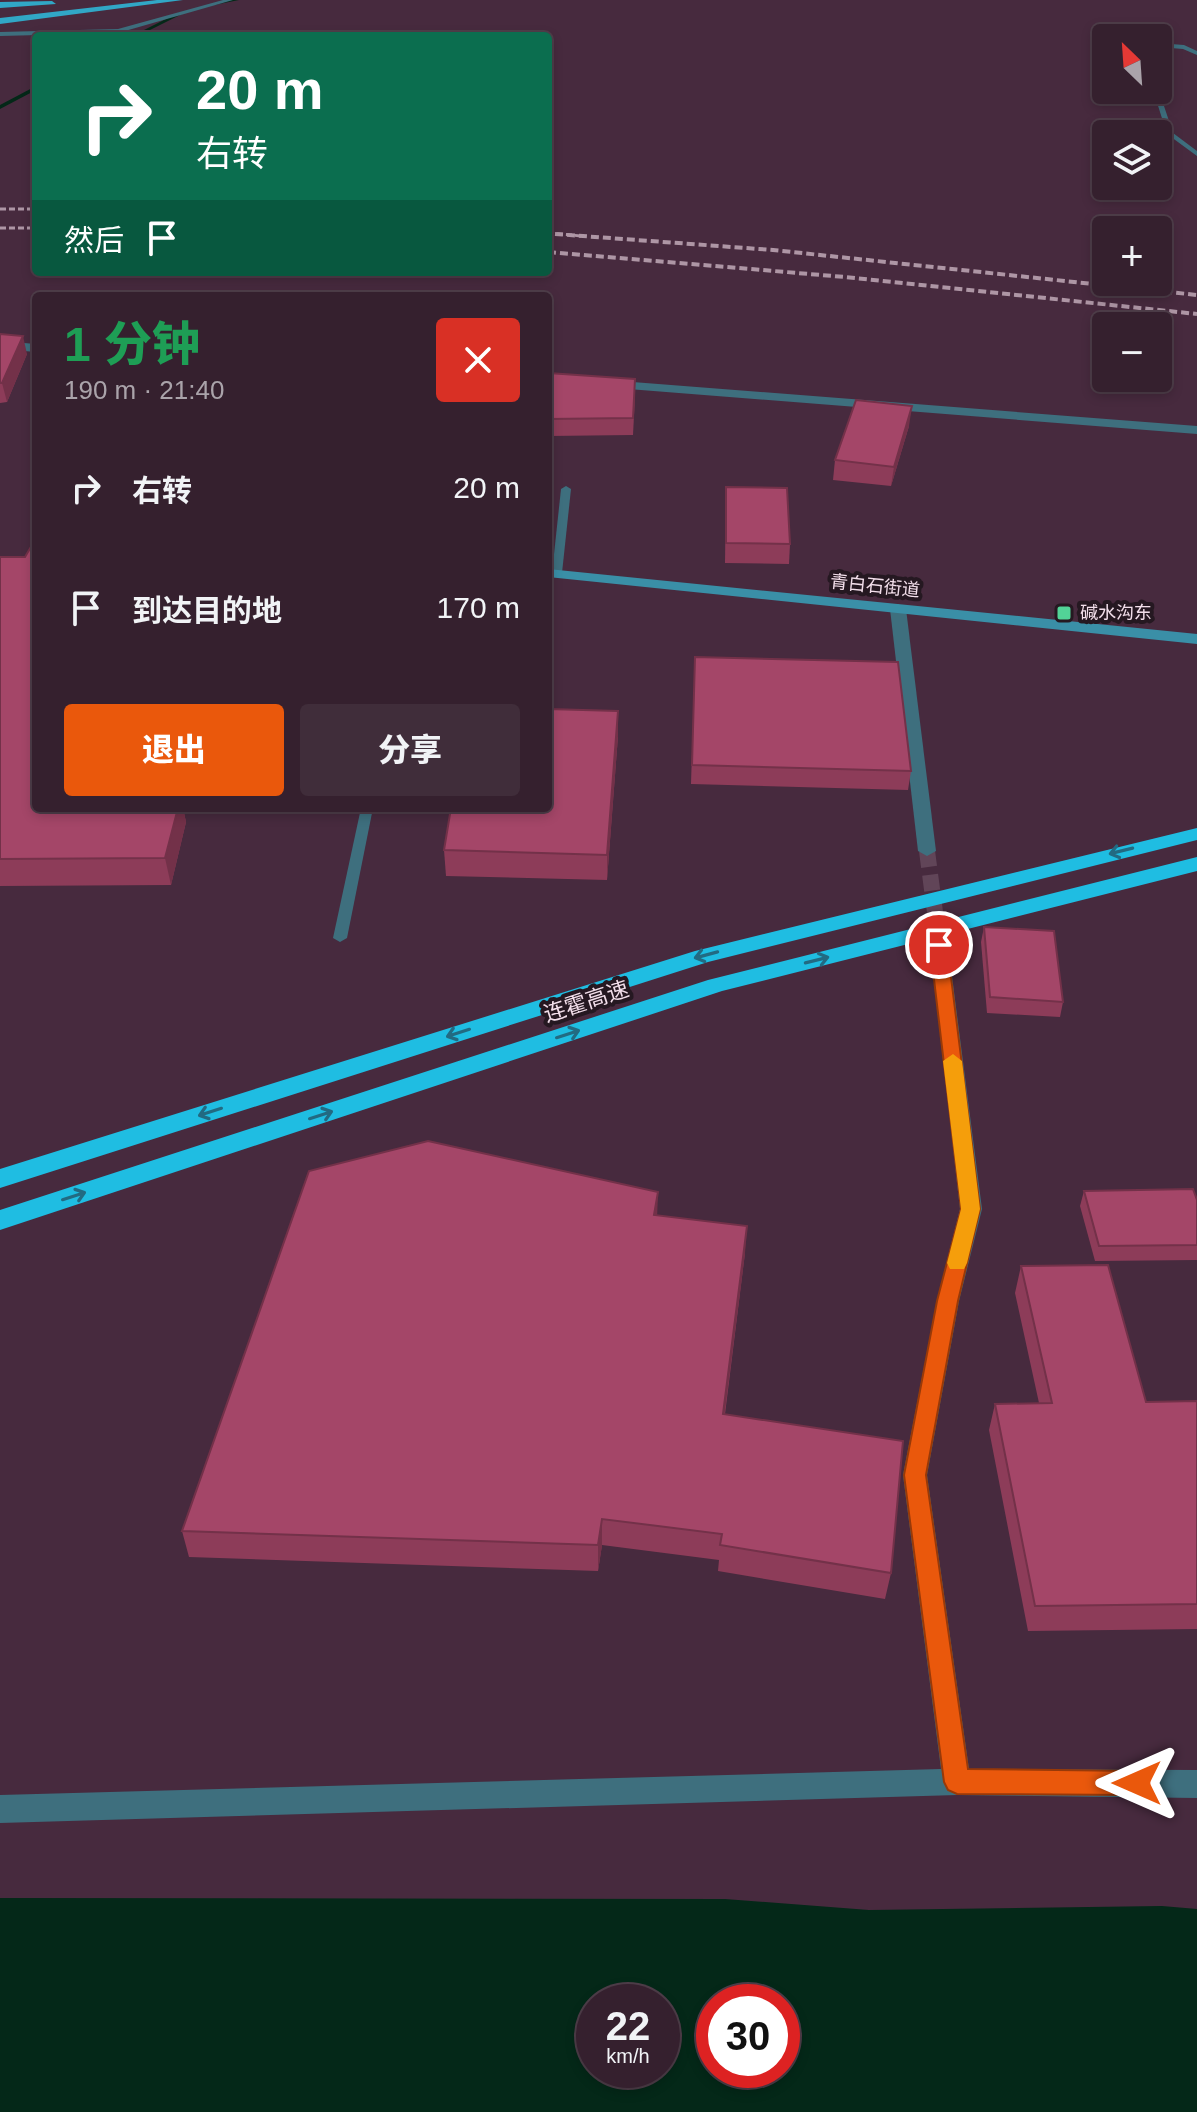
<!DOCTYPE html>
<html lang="zh">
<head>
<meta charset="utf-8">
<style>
  :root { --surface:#35202e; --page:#402d3a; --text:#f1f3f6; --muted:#aaa3aa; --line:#4f3e4a; --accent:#ea580c }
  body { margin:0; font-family:Helvetica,"Noto Sans SC",sans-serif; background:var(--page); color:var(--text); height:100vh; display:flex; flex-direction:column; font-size:30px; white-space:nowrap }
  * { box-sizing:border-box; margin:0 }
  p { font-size:26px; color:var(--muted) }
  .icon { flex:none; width:44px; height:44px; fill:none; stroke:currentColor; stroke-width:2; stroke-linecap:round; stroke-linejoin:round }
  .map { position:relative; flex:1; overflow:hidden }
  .sheet { position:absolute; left:32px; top:292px; width:520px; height:520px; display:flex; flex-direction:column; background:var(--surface); border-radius:8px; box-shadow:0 4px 12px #0003,0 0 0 2px var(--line) }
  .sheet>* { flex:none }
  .top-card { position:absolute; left:32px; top:32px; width:520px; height:244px; border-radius:8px; box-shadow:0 4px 12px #0003,0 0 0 2px var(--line); background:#0b6e4f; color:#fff; overflow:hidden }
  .needle { width:52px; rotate:335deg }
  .fabs { position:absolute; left:1092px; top:24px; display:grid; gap:16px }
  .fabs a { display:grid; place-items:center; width:80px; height:80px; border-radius:8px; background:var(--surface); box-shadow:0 4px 12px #0003,0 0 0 2px var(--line); font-size:40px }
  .speed { position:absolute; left:576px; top:1984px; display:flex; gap:16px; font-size:40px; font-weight:700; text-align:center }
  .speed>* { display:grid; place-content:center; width:104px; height:104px; border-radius:50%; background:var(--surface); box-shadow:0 4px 12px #0003,0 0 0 2px var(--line); line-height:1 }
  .speed small { font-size:20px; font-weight:400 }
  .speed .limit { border:12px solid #d22; background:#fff; color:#111 }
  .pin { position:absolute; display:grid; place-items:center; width:68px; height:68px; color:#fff; margin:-34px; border:4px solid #fff; border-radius:50%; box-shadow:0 2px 8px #0007 }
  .me { position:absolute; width:88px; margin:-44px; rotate:270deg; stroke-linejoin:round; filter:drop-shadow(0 0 6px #0008) }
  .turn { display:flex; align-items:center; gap:28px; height:168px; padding:0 32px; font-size:36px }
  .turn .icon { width:104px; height:104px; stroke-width:2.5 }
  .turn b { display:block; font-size:56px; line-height:68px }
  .then { display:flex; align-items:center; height:76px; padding:0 32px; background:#0003; gap:16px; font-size:30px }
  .round { display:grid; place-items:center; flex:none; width:84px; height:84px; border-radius:8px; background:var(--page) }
  .summary { display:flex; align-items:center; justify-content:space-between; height:136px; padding:0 32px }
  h1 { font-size:48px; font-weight:800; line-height:60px; color:#1e9e55 }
  .action { display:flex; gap:16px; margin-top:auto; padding:16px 32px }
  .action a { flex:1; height:92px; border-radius:8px; background:var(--accent); color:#fff; font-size:32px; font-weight:800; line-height:92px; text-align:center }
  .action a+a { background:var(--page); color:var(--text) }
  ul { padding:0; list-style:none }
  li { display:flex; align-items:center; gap:24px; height:120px; padding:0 32px }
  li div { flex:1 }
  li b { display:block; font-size:30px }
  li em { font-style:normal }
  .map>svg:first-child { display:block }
  .water { fill:#042818; fill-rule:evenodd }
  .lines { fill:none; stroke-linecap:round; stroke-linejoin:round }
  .stream { fill:#042818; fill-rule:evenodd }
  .street-tunnel-far1 { stroke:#614558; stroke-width:16; stroke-dasharray:16 8; stroke-linecap:butt }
  .street-tunnel { stroke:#614558; stroke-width:21; stroke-dasharray:21 11; stroke-linecap:butt }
  .lane { fill:#3e6f7e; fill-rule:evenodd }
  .street { fill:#3e6f7e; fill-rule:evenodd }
  .secondary { fill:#3a8fa7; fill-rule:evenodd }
  .primary { fill:#31a7c6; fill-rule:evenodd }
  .highway { fill:#1fbde2; fill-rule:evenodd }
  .rail-far1 { stroke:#ae96a5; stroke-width:3; stroke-dasharray:6 3; stroke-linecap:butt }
  .rail { stroke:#ae96a5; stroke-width:4; stroke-dasharray:8 4; stroke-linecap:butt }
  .wall { fill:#8d3c59 }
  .shaded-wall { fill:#733149 }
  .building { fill:#a44668; stroke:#733149; stroke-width:2 }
  .oneway { stroke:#226a82 }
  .route { fill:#ea580c; stroke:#983908; stroke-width:2 }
  .slow { fill:#f59e0b }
  .poi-dot { fill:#52d397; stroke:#251821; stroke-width:3 }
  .labels { text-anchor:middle; stroke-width:8; stroke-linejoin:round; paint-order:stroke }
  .far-street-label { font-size:18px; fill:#f2deea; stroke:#251821 }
  .far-poi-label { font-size:18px; fill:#f2deea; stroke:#251821; text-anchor:start }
  .street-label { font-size:22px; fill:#f2deea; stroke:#251821 }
</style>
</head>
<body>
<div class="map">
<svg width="1197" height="2112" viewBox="0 0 1197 2112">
  <rect width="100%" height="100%" fill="#472a3e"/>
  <path class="water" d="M0 1898 725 1899 869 1910 1162 1906 1197 1909V2112H0ZM662 2002V2070H594V2002ZM782 2002V2070H714V2002Z"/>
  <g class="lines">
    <g class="stream">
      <polygon points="229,0 239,0 214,5 212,4"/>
      <polygon points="180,12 184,13 138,36 132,36"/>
      <polygon points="36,86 36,90 0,109 0,105"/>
    </g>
    <polyline class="street-tunnel-far1" points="927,851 938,935"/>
    <polyline class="street-tunnel" points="937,933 939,945"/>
    <g class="lane">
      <polygon points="223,0 233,0 118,33 0,36 0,32 118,29"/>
      <polygon points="1158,43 1184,45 1197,51 1197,55 1183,49 1158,47"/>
      <polygon points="1106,45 1106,56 1097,49"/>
      <polygon points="1158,88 1173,133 1197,151 1197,156 1167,134 1153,90"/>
      <polygon points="566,486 571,489 562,573 557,576 552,573 561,489"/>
      <polygon points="361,808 373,808 347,938 340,942 333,938"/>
    </g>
    <g class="street">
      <polygon points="0,341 36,344 36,352 0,349"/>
      <polygon points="607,380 1197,426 1197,434 603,387 603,381"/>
      <polygon points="898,604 906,609 936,851 927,856 918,851 890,609"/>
      <polygon points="939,939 948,945 982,1209 959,1301 927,1475 969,1769 1197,1770 1197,1798 957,1795 0,1823 0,1795 941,1769 903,1475 937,1301 960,1209 930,945"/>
    </g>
    <polygon class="secondary" points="548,569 1197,634 1197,644 548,577"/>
    <g class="primary">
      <polygon points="157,0 183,0 0,24 0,18"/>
      <polygon points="0,2 52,1 56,4 0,8"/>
    </g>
    <g class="highway">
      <polygon points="1197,828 1197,840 708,962 0,1188 0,1169 695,951"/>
      <polygon points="1197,857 1197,871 722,991 0,1230 0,1210 708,980"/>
    </g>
    <g class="rail-far1">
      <polyline points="0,209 36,209"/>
      <polyline points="0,228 36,228"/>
      <polyline points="548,233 582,236"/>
    </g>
    <g class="rail">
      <polyline points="555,234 773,250 1197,295"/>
      <polyline points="548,252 845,277 1197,314"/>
    </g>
  </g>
  <g class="wall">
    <polygon points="0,334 27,354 7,402 0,403"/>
    <polygon points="548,373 635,396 633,435 548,436"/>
    <polygon points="909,426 891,486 833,480 835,460"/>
    <polygon points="726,487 790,544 789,564 725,563"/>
    <polygon points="0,557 36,808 183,808 186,822 171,885 0,886"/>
    <polygon points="695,657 911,771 908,790 691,784"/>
    <polygon points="618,711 618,736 607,880 446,876 444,850"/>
    <polygon points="984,927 1063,1002 1060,1017 987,1013 981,942"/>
    <polygon points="1084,1191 1197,1200 1197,1260 1095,1261 1080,1206"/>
    <polygon points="657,1216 745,1253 725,1414 891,1573 885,1599 718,1571 719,1560 602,1545 598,1571 189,1557 182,1531"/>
    <polygon points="1021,1266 1146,1402 1197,1401 1197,1629 1028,1631 989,1430 995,1404 1039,1403 1015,1293"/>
  </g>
  <g class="shaded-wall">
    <polygon points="23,336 27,354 7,402 2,383"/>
    <polygon points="912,406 909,426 891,486 894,467"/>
    <polygon points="618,711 618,736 607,880 607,855"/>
    <polygon points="176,808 183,808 186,822 171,885 165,858"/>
    <polygon points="658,1192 657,1220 654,1215"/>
    <polygon points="747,1226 745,1253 721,1441 723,1414"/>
    <polygon points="602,1519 602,1545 598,1571 598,1545"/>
  </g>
  <g class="building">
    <polygon points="0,334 23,336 2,383 0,383"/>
    <polygon points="548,373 635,379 633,418 548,419"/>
    <polygon points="856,400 912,406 894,467 835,460"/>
    <polygon points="726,487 787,488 790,544 726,543"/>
    <polygon points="32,545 36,545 36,808 178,808 165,858 0,859 0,557 25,557"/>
    <polygon points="695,657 898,662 911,771 692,765"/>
    <polygon points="548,709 618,711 607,855 444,850 451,808 548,808"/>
    <polygon points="984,927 1054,931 1063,1002 990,997"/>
    <polygon points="428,1141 658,1192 654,1215 747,1226 723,1414 903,1441 891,1573 720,1545 722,1534 602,1519 598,1545 182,1531 309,1171"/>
    <polygon points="1193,1189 1197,1200 1197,1245 1099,1246 1084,1191"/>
    <polygon points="1108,1265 1146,1402 1197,1401 1197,1604 1035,1606 995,1404 1052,1403 1021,1266"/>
  </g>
  <defs><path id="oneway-shaft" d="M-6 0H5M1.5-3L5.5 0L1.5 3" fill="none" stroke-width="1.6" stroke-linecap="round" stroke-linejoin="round" transform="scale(2)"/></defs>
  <g class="oneway">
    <use href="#oneway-shaft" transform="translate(1121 851) rotate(166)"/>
    <use href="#oneway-shaft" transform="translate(706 955) rotate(165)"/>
    <use href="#oneway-shaft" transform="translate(817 960) rotate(-14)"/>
    <use href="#oneway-shaft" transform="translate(458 1033) rotate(162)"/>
    <use href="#oneway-shaft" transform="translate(568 1034) rotate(-18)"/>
    <use href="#oneway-shaft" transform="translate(210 1112) rotate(162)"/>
    <use href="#oneway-shaft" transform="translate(321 1115) rotate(-18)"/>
    <use href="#oneway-shaft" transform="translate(74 1196) rotate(-18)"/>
  </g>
  <polygon class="route" points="939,940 947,945 980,1209 958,1301 926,1475 968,1769 1137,1771 1146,1774 1150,1783 1146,1792 1137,1795 957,1794 948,1790 944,1782 904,1475 937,1301 961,1209 930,945"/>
  <polygon class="slow" points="953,1054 962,1061 980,1209 967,1263 964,1269 950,1269 947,1263 961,1209 943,1061"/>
  <rect class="poi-dot" x="1056" y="605" width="16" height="16" rx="4"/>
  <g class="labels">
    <g class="far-street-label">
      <text transform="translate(875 586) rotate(6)" y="6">青白石街道</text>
    </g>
    <g class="far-poi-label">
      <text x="1080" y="619">碱水沟东</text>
    </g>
    <g class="street-label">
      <text transform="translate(586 1001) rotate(-18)" y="8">连霍高速</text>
    </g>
  </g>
</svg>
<div class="fabs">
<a><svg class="needle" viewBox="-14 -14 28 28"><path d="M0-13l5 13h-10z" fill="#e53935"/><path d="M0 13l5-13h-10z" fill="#aaa3aa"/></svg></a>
<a><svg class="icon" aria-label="layers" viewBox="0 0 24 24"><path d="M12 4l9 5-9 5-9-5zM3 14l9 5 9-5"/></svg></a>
<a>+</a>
<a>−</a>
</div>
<div class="speed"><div>22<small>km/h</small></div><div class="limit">30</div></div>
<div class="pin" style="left:939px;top:945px;background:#d93025"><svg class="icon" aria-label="arrive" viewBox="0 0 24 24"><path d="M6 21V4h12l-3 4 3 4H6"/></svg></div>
<svg class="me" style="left:1137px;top:1783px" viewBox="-20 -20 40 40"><path d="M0-17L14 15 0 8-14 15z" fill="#ea580c" stroke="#fff" stroke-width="4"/></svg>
<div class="top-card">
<div class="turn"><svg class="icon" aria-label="right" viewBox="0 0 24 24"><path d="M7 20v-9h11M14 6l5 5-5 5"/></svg><div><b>20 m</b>右转</div></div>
<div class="then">然后<svg class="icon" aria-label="arrive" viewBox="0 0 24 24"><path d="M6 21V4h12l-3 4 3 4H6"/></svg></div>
</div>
<section class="sheet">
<div class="summary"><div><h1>1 分钟</h1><p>190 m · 21:40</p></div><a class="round" style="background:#d93025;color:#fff"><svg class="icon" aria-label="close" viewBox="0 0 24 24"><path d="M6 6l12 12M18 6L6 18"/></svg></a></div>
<ul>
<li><svg class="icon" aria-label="right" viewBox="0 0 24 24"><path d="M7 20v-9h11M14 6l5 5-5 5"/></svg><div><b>右转</b></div><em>20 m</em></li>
<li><svg class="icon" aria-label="arrive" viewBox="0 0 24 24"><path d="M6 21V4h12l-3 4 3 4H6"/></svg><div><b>到达目的地</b></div><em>170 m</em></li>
</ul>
<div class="action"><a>退出</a><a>分享</a></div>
</section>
</div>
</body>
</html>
